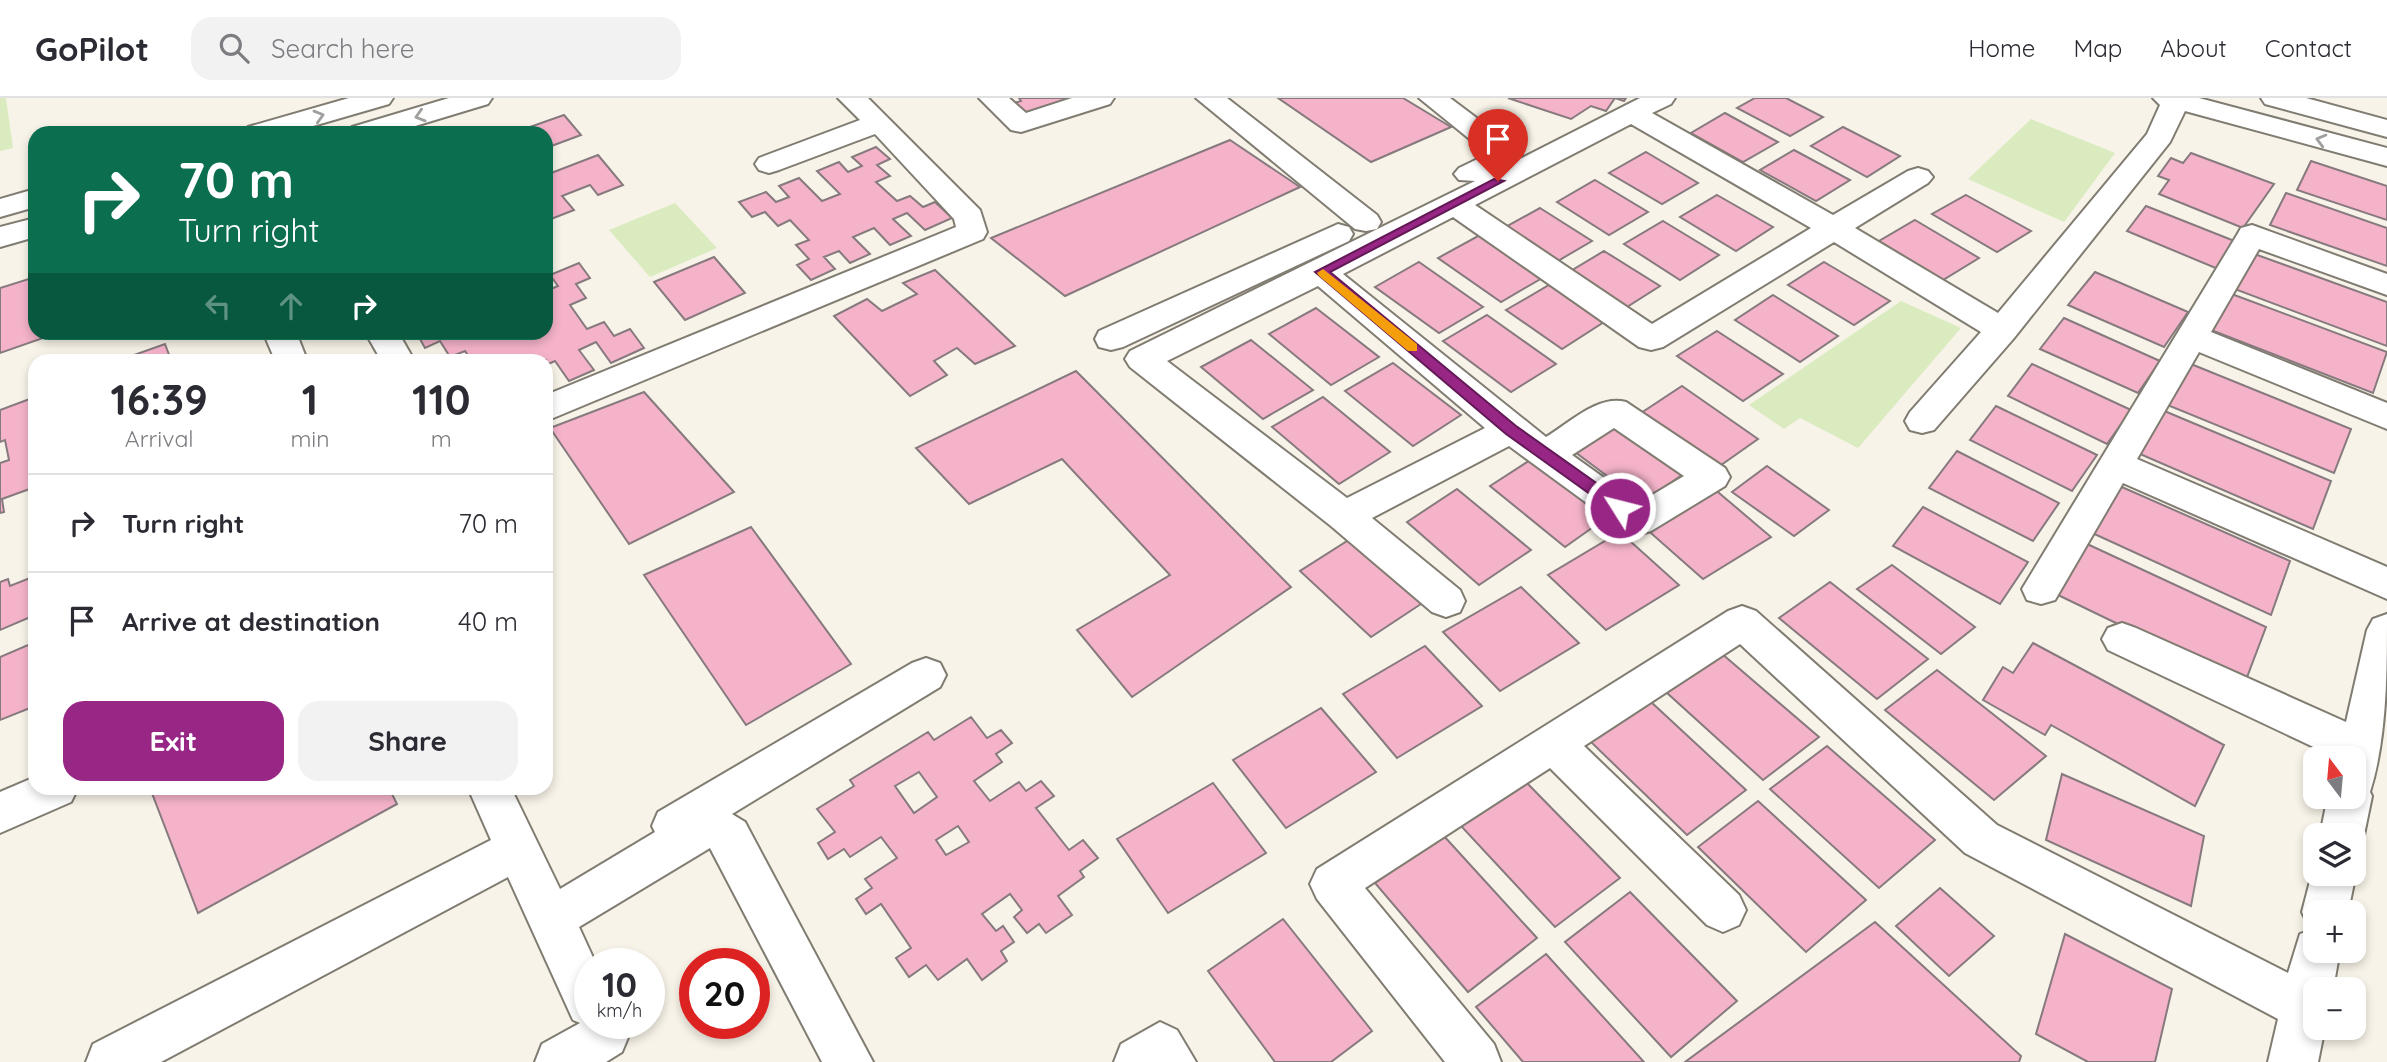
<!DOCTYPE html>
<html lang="en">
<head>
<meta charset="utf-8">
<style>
  :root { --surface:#fff; --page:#f2f2f3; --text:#2b2b33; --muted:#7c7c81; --line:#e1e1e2; --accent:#972685 }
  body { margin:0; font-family:Quicksand,sans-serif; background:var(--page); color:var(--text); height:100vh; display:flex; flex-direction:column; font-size:26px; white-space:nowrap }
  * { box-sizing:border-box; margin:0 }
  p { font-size:23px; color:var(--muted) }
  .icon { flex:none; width:38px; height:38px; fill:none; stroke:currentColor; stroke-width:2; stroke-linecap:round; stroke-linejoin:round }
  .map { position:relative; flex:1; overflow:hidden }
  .side { position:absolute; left:28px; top:256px; width:525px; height:441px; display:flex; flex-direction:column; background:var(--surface); border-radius:21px; box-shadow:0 4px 10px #0003 }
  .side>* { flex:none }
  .hud { position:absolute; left:28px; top:28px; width:525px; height:214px; border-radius:21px; box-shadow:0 4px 10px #0003; background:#0b6e4f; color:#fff; overflow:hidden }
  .needle { width:46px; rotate:344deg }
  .fabs { position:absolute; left:2303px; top:648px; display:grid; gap:14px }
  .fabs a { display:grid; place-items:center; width:63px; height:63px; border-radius:14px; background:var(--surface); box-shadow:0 4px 10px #0003; font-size:35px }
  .speed { position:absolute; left:574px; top:850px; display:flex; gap:14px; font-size:35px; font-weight:700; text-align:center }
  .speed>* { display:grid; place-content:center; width:91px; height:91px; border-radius:50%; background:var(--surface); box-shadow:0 4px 10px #0003; line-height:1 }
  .speed small { font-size:18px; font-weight:400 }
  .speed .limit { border:10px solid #d22; background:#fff; color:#111 }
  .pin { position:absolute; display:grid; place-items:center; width:60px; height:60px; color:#fff; margin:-72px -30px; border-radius:50% 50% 50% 0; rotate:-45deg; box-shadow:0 0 7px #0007 }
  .pin .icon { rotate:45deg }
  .me { position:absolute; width:77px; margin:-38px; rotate:306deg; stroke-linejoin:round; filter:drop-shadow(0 0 5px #0008) }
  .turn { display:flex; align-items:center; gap:24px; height:147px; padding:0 35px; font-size:32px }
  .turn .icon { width:91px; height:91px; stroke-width:2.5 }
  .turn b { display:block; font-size:49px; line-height:60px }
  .lanes { display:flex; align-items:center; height:66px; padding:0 35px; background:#0003; justify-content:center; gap:35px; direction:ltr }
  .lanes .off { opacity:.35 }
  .eta { display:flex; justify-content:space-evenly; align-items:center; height:119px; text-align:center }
  .eta b { font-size:42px; font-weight:700; line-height:49px }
  .action { display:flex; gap:14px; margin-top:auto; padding:14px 35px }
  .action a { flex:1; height:80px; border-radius:21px; background:var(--accent); color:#fff; font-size:28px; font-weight:700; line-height:80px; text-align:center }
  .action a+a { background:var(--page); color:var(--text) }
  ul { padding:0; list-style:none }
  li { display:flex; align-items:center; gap:21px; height:98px; padding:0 35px; border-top:2px solid var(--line) }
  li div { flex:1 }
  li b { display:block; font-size:26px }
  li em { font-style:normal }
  header { display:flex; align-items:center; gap:42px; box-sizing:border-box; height:98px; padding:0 35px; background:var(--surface); border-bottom:2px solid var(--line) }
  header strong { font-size:33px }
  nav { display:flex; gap:38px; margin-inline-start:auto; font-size:24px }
  .search { width:490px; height:63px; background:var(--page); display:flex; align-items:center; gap:18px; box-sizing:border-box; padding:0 24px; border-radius:21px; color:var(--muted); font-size:26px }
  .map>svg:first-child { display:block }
  .green { fill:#daebbf }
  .building { fill:#f5b3ca; stroke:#867a7e; stroke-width:2; fill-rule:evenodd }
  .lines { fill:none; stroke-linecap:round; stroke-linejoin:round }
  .minor-casing { stroke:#807c72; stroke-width:4 }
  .minor { fill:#fff; fill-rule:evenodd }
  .oneway { stroke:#9f9f9d }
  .route { fill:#972685; stroke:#621956; stroke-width:2 }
  .slow { fill:#f59e0b }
</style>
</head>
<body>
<header>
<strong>GoPilot</strong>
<div class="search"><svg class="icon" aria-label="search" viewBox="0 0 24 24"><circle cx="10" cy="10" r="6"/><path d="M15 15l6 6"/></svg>Search here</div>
<nav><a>Home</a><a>Map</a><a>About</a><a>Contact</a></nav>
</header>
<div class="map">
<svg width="2387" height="964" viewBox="0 0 2387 964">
  <rect width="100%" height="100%" fill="#f8f3e8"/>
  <g class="green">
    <polygon points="0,0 6,0 13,50 0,53"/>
    <polygon points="2031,21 2115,55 2064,124 1968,81"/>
    <polygon points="675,105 717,150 650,179 609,132"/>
    <polygon points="1901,203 1961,230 1858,350 1800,320 1784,331 1749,307"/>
  </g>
  <g class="building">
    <polygon points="1019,0 1076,0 1024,17 1011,6 1021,3"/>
    <polygon points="1278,0 1403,0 1451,29 1371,64"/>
    <polygon points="1508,0 1626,0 1624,3 1615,0 1606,13 1591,8 1571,21"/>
    <polygon points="1755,0 1786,0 1823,19 1790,38 1737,10"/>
    <polygon points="1725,15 1778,44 1743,64 1691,35"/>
    <polygon points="564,17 581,37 546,50 546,35 499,35 510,31 513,35"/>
    <polygon points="1843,29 1900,58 1867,79 1811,48"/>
    <polygon points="1230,42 1300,89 1065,198 991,140"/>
    <polygon points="876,49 890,61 877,67 890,78 876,84 897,103 910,98 923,109 935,104 952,120 925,132 907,115 893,121 911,138 890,147 874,130 853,139 870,156 850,165 839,153 824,159 835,171 811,182 797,167 809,161 796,147 809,142 790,122 778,128 765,114 752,119 739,104 766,94 776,104 789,99 779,88 799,80 822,103 840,96 817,73 839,64 848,74 862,68 852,59"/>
    <polygon points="1794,52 1850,82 1816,103 1760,72"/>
    <polygon points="1646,54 1698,85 1662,106 1609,75"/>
    <polygon points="2191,55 2274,86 2243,130 2159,96 2169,82 2158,78 2171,60 2183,65"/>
    <polygon points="598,57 623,87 598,97 590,87 562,98 574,112 546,123 546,77"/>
    <polygon points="2311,63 2387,88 2387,122 2297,92"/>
    <polygon points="1595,82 1648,114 1609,137 1557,104"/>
    <polygon points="2286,95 2387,130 2387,168 2270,127"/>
    <polygon points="1717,97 1773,129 1736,153 1680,119"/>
    <polygon points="1966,97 2031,133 1997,154 1932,116"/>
    <polygon points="2146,108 2237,144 2218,171 2127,133"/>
    <polygon points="1540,110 1592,143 1551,167 1500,132"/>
    <polygon points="1915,122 1979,160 1943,182 1879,143"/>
    <polygon points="1663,123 1719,157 1680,182 1624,146"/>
    <polygon points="1480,137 1544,179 1501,204 1438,160"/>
    <polygon points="1604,153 1660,188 1619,214 1564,177"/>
    <polygon points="2249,154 2387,204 2387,248 2232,190"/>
    <polygon points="714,159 745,195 685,222 654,184"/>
    <polygon points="1419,164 1483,209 1439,235 1375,189"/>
    <polygon points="1824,164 1890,203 1854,227 1788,187"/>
    <polygon points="579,165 590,180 576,186 586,200 570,207 587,231 604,224 614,238 630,231 644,250 611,265 596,244 579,252 594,272 569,283 555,263 546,267 546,262 471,262 465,253 450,259 440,243 425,250 416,234 546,234 546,193 558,188 550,177"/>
    <polygon points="935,172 1015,248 975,266 957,250 934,263 947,277 910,298 834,218 867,201 882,213 917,196 903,185"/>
    <polygon points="2095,174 2188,214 2164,249 2068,207"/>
    <polygon points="35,179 35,234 60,234 0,255 0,190"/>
    <polygon points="1549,187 1604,224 1562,251 1506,212"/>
    <polygon points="2229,195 2387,254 2373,295 2211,232"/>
    <polygon points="1773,197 1838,238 1800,264 1735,222"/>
    <polygon points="1316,210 1379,259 1331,287 1269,236"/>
    <polygon points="1487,217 1556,266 1511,294 1443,243"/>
    <polygon points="2064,220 2160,263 2138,295 2040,251"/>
    <polygon points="1717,233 1783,276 1743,303 1677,258"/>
    <polygon points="1251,242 1313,292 1263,321 1201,269"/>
    <polygon points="165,246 171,262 120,262"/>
    <polygon points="2186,264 2351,331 2334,375 2165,306"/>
    <polygon points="1393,265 1461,317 1413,348 1345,293"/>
    <polygon points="2032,266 2131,312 2107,346 2008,298"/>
    <polygon points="1076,273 1291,489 1132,599 1077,532 1170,477 1062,361 969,406 916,350"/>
    <polygon points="1682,288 1758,341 1714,372 1638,317"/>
    <polygon points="644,294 734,394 629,446 550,330"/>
    <polygon points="35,299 35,389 2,401 4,414 0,415 0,365 9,362 5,342 0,344 0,312"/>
    <polygon points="1323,299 1390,354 1339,386 1272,329"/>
    <polygon points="1996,308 2097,357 2072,393 1970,342"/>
    <polygon points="2162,312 2331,383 2313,431 2140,356"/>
    <polygon points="1612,318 1688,373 1642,404 1567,348"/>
    <polygon points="1957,353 2059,405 2033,443 1929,390"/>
    <polygon points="1538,357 1613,415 1565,449 1490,388"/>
    <polygon points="1767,368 1829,412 1794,438 1732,394"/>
    <polygon points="2115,386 2290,463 2271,517 2090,434"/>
    <polygon points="1712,389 1771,439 1703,481 1644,429"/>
    <polygon points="1457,391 1531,452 1479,487 1407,424"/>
    <polygon points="1923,409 2028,464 2000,506 1893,448"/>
    <polygon points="751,429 851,566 746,627 644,477"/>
    <polygon points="1620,434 1679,487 1606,532 1548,477"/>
    <polygon points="1355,438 1427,502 1371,539 1300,473"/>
    <polygon points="2085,445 2266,529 2244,587 2058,497"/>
    <polygon points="1892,467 1975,529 1941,556 1857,491"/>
    <polygon points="35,478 35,517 0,532 0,484 8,481 10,488"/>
    <polygon points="1830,484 1928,561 1877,601 1779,520"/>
    <polygon points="1521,489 1579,545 1500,593 1443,534"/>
    <polygon points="35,544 35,608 0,622 0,559"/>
    <polygon points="2033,545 2224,647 2195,708 2051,627 2045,637 1983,602 2003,569 2013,575"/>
    <polygon points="1425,548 1482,608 1397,660 1343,596"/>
    <polygon points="1721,555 1819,639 1763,682 1666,594"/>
    <polygon points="1937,572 2046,658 1994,702 1885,612"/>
    <polygon points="1650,603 1746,692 1687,737 1591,644"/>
    <polygon points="1321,610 1376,674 1286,730 1233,662"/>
    <path d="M971 619 987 640 1001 632 1012 645 996 656 1002 664 974 683 990 703 1019 684 1026 693 1041 683 1054 698 1036 710 1069 752 1083 742 1098 760 1080 773 1084 779 1058 798 1072 817 1046 835 1039 826 1027 835 1014 819 1022 812 1010 796 982 816 996 833 1003 828 1014 844 1001 853 1007 863 982 882 967 861 938 882 926 867 909 879 896 860 911 850 881 806 866 816 856 801 872 790 865 781 897 760 881 739 850 759 844 751 828 761 818 745 835 734 817 711 854 688 850 682 928 634 934 642ZM919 674 937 699 914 715 895 688ZM958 728 969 744 946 757 936 742Z"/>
    <polygon points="1827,648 1935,742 1879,790 1770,691"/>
    <polygon points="2062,676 2204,738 2191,808 2046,742"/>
    <polygon points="1525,683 1620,780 1555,829 1461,728"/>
    <polygon points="1213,685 1266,755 1168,815 1117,741"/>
    <polygon points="150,690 389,690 397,706 198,815"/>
    <polygon points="1758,703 1866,802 1806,854 1698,749"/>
    <polygon points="1443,737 1537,840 1468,894 1375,785"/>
    <polygon points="1940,790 1994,838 1949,878 1896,828"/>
    <polygon points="1630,794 1737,903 1671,959 1565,844"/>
    <polygon points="1283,821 1372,933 1331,964 1275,964 1208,873"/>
    <polygon points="1875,824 2021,958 2019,964 1685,964"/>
    <polygon points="2065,836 2172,891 2155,964 2088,964 2036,936"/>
    <polygon points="1546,856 1644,964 1523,964 1476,909"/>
  </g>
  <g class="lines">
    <g class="minor-casing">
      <g id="minor">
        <polygon points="349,0 393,0 389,6 289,35 244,35 248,29"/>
        <polygon points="449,0 492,0 488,6 392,35 348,35 352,29"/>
        <polygon points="838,0 868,0 980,112 987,134 983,141 546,323 546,297 956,129 954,121 875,36 779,72 769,75 759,72 755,66 759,60 860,22"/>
        <polygon points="979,0 1009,0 1026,15 1072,0 1114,0 1110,6 1021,34 1011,32"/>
        <polygon points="1196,0 1227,0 1377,117 1381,124 1377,131 1366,133 1355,131"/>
        <path d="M1419 0H1450L1518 51 1522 57 1520 61 1640 0H1675L1671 6 1652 15 1833 117 1908 73 1918 70 1928 73 1933 79 1928 85 1855 130 1998 215 2147 36 2160 7 2153 0H2199L2387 50V68L2185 13 2170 44 2014 240 1934 332 1922 335 1910 332 1905 323 1910 314 1981 234 1834 144 1663 249 1651 252 1639 249 1453 119 1343 176 1546 339C1569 325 1599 296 1626 304L1725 370 1730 379 1725 388 1651 433 1638 437 1625 433 1509 348 1372 420 1460 492 1465 503 1460 514 1446 519 1432 514 1331 428 1130 269 1125 261 1130 253 1475 83 1459 82 1454 76 1459 70 1488 56ZM1631 26 1811 130 1652 226 1475 107ZM1318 188 1485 330 1347 400 1167 263ZM1614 330 1684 378 1639 405 1572 357Z"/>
        <polygon points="2261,0 2306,0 2387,22 2387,39 2265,6"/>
        <polygon points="35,91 35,109 0,119 0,101"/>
        <polygon points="35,120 35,139 0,149 0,129"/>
        <polygon points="1338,126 1349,129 1353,136 1349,143 1123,249 1111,252 1099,249 1095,241 1099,233"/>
        <polygon points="2252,127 2387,176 2387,197 2259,151 2211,234 2387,305 2387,331 2199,254 2137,361 2387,469 2387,501 2123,385 2055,502 2041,506 2027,502 2022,491 2237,137 2241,130"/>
        <polygon points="263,234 296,234 307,262 275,262"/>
        <polygon points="365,234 398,234 414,262 381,262"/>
        <polygon points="1742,508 1756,513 1997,727 2288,875 2300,836 2313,831 2309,829 2302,814 2315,764 2315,775 2354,775 2354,771 2356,775 2348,814 2315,814 2315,852 2340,852 2333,891 2315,891 2315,929 2325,929 2318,964 2268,964 2278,921 1965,755 1740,546 1584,648 1739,797 1746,812 1739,827 1723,834 1707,827 1550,670 1365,790 1494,946 1501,964 1445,964 1317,801 1310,786 1317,771 1728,513"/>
        <path d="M2387 516C2387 574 2387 640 2370 694L2372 698 2364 737 2358 751 2354 753V737H2320L2328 698H2354V660H2337L2108 552 2102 541 2108 530 2122 525 2136 530 2346 624 2367 532 2373 521Z"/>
        <polygon points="926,560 940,565 946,577 940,589 732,716 745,724 873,964 822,964 710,750 579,829 596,866 590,866 590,926 625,926 629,937 622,954 606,964 535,964 542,946 580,925 573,922 508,779 161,964 86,964 93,946 491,742 468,690 511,690 560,791 655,734 652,728 658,714 912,565"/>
        <polygon points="35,679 35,690 78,690 71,704 0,735 0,694"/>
        <polygon points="1160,924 1177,932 1196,964 1114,964 1121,946"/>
      </g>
    </g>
    <use href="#minor" class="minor"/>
  </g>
  <defs><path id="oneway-chevron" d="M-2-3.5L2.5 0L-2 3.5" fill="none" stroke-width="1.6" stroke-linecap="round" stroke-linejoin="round" transform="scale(1.75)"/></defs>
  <g class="oneway">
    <use href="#oneway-chevron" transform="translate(319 18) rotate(-16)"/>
    <use href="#oneway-chevron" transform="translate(420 18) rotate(163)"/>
    <use href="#oneway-chevron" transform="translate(2321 42) rotate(-165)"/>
  </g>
  <polygon class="route" points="1494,81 1504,83 1330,174 1516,328 1626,406 1626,414 1615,414 1506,336 1315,174"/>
  <polygon class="slow" points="1323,171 1417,246 1417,253 1408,253 1319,178 1317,175"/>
</svg>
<div class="fabs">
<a><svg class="needle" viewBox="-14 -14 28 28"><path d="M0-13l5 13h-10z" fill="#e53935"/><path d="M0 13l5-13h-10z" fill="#7c7c81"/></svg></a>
<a><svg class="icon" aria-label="layers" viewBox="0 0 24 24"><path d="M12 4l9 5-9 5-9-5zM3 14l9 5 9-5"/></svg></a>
<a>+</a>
<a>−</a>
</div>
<div class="speed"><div>10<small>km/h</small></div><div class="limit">20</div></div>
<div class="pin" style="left:1498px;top:83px;background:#d93025"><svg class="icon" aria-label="arrive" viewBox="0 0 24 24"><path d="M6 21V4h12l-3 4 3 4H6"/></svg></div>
<svg class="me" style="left:1620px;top:410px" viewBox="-20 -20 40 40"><circle r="17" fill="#972685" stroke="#fff" stroke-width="3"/><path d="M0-11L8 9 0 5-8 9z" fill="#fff"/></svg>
<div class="hud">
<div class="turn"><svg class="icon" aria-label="right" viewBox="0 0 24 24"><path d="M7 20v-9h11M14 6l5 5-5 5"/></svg><div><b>70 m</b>Turn right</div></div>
<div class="lanes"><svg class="icon off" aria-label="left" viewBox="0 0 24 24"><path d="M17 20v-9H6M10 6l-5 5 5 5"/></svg><svg class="icon off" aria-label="ahead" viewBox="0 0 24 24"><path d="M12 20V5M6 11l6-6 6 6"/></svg><svg class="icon" aria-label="right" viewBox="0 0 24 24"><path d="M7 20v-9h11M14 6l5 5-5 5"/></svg></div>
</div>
<section class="side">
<div class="eta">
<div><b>16:39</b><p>Arrival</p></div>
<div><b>1</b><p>min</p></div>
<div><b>110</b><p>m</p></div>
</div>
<ul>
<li><svg class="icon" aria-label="right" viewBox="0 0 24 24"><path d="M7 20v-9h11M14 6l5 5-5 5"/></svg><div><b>Turn right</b></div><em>70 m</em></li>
<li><svg class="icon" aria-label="arrive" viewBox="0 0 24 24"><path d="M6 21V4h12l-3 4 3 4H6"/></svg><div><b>Arrive at destination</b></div><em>40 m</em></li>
</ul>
<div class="action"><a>Exit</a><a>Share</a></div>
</section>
</div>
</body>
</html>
